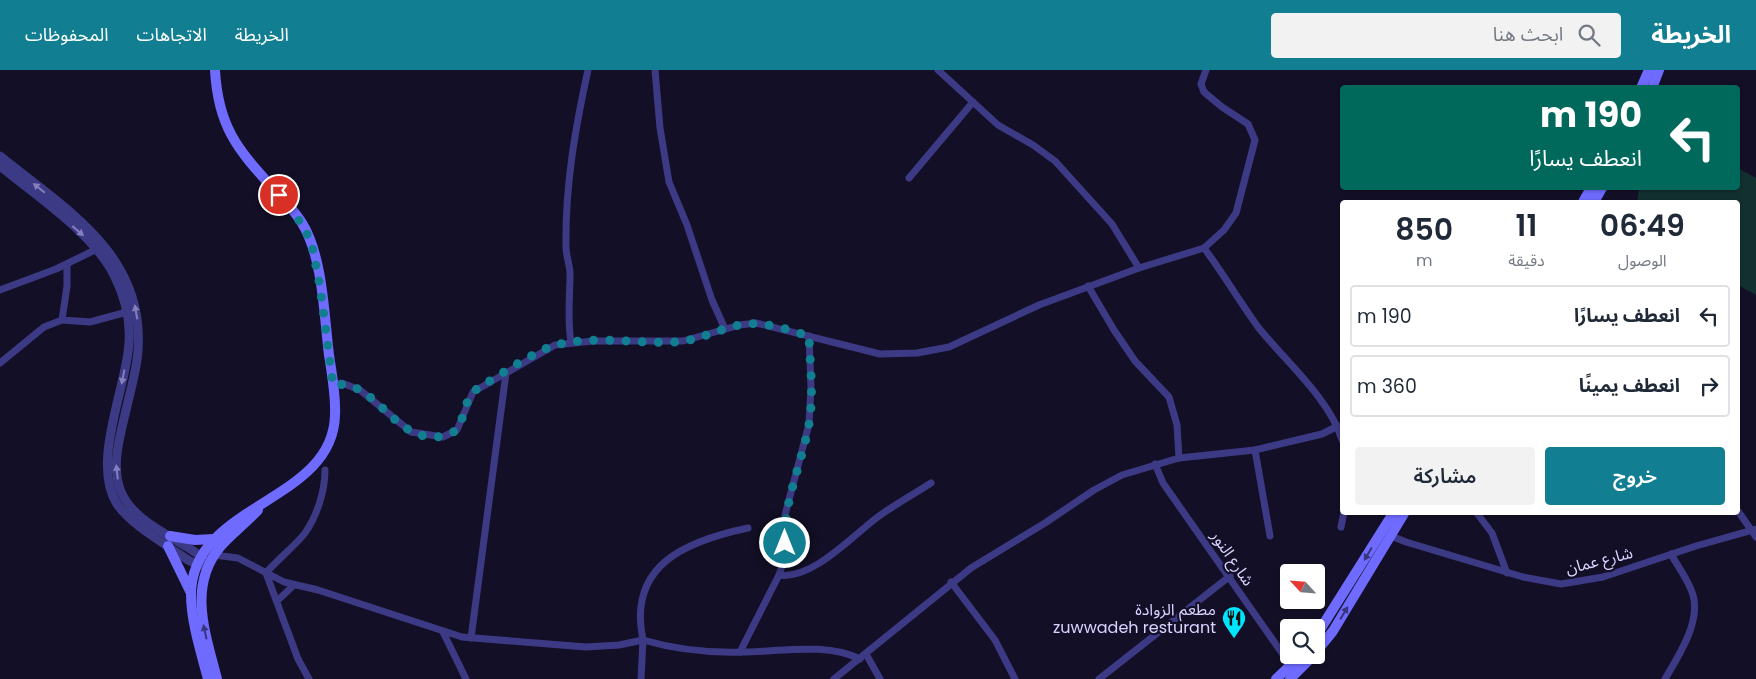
<!DOCTYPE html>
<html lang="ar">
<head>
<meta charset="utf-8">
<style>
  :root { --surface:#fff; --page:#f2f2f3; --text:#1f2937; --muted:#747a83; --line:#e0e1e3; --accent:#117e91 }
  body { margin:0; font-family:Poppins,"Noto Sans Arabic",sans-serif; background:var(--page); color:var(--text); direction:rtl; height:100vh; display:flex; flex-direction:column; font-size:19px; white-space:nowrap }
  * { box-sizing:border-box; margin:0 }
  p { font-size:16px; color:var(--muted) }
  .icon { flex:none; width:28px; height:28px; fill:none; stroke:currentColor; stroke-width:2; stroke-linecap:round; stroke-linejoin:round }
  .map { position:relative; flex:1; overflow:hidden; direction:ltr }
  .side { position:absolute; left:1340px; top:130px; width:400px; height:315px; display:flex; flex-direction:column; background:var(--surface); border-radius:5px; box-shadow:0 1px 4px #0004; direction:rtl }
  .side>* { flex:none }
  .hud { position:absolute; left:1340px; top:15px; width:400px; height:105px; border-radius:5px; box-shadow:0 1px 4px #0004; direction:rtl; background:#00695c; color:#fff; overflow:hidden }
  .needle { width:32px; rotate:296deg }
  .buttons { position:absolute; left:1280px; top:494px; display:grid; gap:10px }
  .buttons a { display:grid; place-items:center; width:45px; height:45px; border-radius:5px; background:var(--surface); box-shadow:0 1px 4px #0004; font-size:25px }
  .pin { position:absolute; display:grid; place-items:center; width:42px; height:42px; color:#fff; margin:-21px; border:2px solid #fff; border-radius:50%; box-shadow:0 1px 5px #0007 }
  .me { position:absolute; width:55px; margin:-28px; rotate:0deg; stroke-linejoin:round; filter:drop-shadow(0 0 4px #0008) }
  .turn { display:flex; align-items:center; gap:18px; height:105px; padding:0 15px; font-size:22px }
  .turn .icon { width:65px; height:65px; stroke-width:2.5 }
  .turn b { display:block; font-size:35px; line-height:42px }
  .eta { display:flex; justify-content:space-evenly; align-items:center; height:85px; text-align:center }
  .eta b { font-size:30px; font-weight:600; line-height:35px }
  .action { display:flex; gap:10px; margin-top:auto; padding:10px 15px }
  .action a { flex:1; height:58px; border-radius:5px; background:var(--accent); color:#fff; font-size:20px; font-weight:600; line-height:58px; text-align:center }
  .action a+a { background:var(--page); color:var(--text) }
  ul { padding:0; list-style:none }
  li { display:flex; align-items:center; gap:15px; height:62px; margin:0 10px 8px; padding:0 5px; border:2px solid var(--line); border-radius:5px }
  li div { flex:1 }
  li b { display:block; font-size:19px }
  li em { font-style:normal }
  header { display:flex; align-items:center; gap:30px; box-sizing:border-box; height:70px; padding:0 25px; background:var(--accent); color:#fff }
  header strong { font-size:24px }
  nav { display:flex; gap:28px; margin-inline-start:auto; font-size:18px }
  .search { width:350px; height:45px; background:var(--page); display:flex; align-items:center; gap:12px; box-sizing:border-box; padding:0 18px; border-radius:5px; color:var(--muted); font-size:19px }
  .map>svg:first-child { display:block }
  .green { fill:#12302f }
  .lines { fill:none; stroke-linecap:round; stroke-linejoin:round }
  .minor { stroke:#3d3a85; stroke-width:7 }
  .tertiary { stroke:#3d3a85; stroke-width:9 }
  .secondary { stroke:#6f6bff; stroke-width:10 }
  .oneway { fill:#837fbc }
  .oneway2 { fill:#38347d }
  .route { stroke:#117e91; stroke-width:9; stroke-dasharray:0 16.2 }
  .labels { text-anchor:middle; stroke-width:4.5; stroke-linejoin:round; paint-order:stroke }
  .street-label { font-size:16px; fill:#d9d4ff; stroke:#130f26 }
  .poi-label { font-size:16px; fill:#d9d4ff; stroke:#130f26; text-anchor:end }
</style>
</head>
<body>
<header>
<strong>الخريطة</strong>
<div class="search"><svg class="icon" aria-label="search" viewBox="0 0 24 24"><circle cx="10" cy="10" r="6"/><path d="M15 15l6 6"/></svg>ابحث هنا</div>
<nav><a>الخريطة</a><a>الاتجاهات</a><a>المحفوظات</a></nav>
</header>
<div class="map">
<svg width="1756" height="609" viewBox="0 0 1756 609">
  <rect width="100%" height="100%" fill="#130f26"/>
  <polygon class="green" points="1738,98 1756,108 1756,225 1738,215 1738,132 1637,132 1639,118 1738,118"/>
  <g class="lines">
    <g class="minor">
      <polyline points="655,0 660,58 669,112 687,155 712,230 725,259"/>
      <polyline points="938,0 998,55 1033,75 1055,91 1112,154 1139,198"/>
      <polyline points="909,108 973,32"/>
      <path d="M1204 178C1223 203 1239 231 1258 257 1285 291 1330 329 1342 370"/>
      <polyline points="67,194 67,216 62,250 90,252 127,242"/>
      <polyline points="1088,216 1114,260 1135,291 1169,327 1177,355 1179,388"/>
      <polyline points="0,220 56,199 97,179"/>
      <path d="M571 272C567 249 570 227 570 204 570 195 566 186 566 177 565 117 575 59 588 0"/>
      <polyline points="0,293 44,257 62,250"/>
      <polyline points="333,315 342,313 360,320 411,362 443,367 457,360 473,322 555,275 593,271 683,271 740,255 756,253 880,284 917,283 949,277 1039,235 1139,198 1204,178 1224,160 1236,143 1255,70 1248,54 1222,37 1204,22 1201,14 1206,0"/>
      <polyline points="1255,380 1270,466"/>
      <polyline points="1155,394 1163,413 1291,596"/>
      <polyline points="1738,441 1756,467"/>
      <polyline points="1476,442 1492,463 1507,503"/>
      <polyline points="1341,457 1344,442"/>
      <path d="M748 458C686 471 627 495 643 570 674 579 710 583 742 582 780 582 825 572 860 589"/>
      <polyline points="1391,466 1406,472 1523,507 1561,514 1603,507 1696,476 1756,459"/>
      <polyline points="214,485 238,488 284,512 318,520 462,567 586,577 619,575 643,570 641,609"/>
      <polyline points="779,505 784,490 785,445 809,354 811,317 809,266"/>
      <polyline points="951,512 995,570 1015,609"/>
      <polyline points="277,531 294,515"/>
      <polyline points="443,562 466,609"/>
      <polyline points="471,568 506,303"/>
      <path d="M740 582 779 505C813 510 853 465 879 446 896 434 914 424 931 413"/>
      <polyline points="866,584 880,609"/>
      <path d="M309 609 298 589 266 503C277 490 296 475 305 463 317 446 325 421 325 400"/>
      <polyline points="834,609 971,498 1045,453 1094,420 1122,405 1179,388 1255,380 1322,364 1338,356"/>
      <polyline points="1099,609 1230,506"/>
      <path d="M1665 609C1678 587 1701 552 1693 525 1689 511 1678 497 1671 484"/>
    </g>
    <g class="tertiary">
      <path d="M0 86C65 139 145 184 138 280 137 299 131 318 127 336 121 363 110 395 121 422 132 448 165 463 187 477 193 481 201 485 205 491"/>
      <path d="M0 96C36 126 93 163 114 205 126 229 132 256 128 282 123 325 92 395 117 434 131 455 167 475 188 490L198 495 204 494"/>
    </g>
    <g class="secondary">
      <polyline points="1641,18 1649,0"/>
      <polyline points="1652,18 1659,0"/>
      <polyline points="1583,132 1591,118"/>
      <polyline points="1594,132 1602,118"/>
      <polyline points="170,466 195,470 214,469"/>
      <polyline points="168,476 191,523"/>
      <polyline points="1316,566 1394,442"/>
      <polyline points="1316,582 1333,561 1405,442"/>
      <path d="M208 609C201 582 191 552 191 524 192 433 333 433 335 345 336 325 332 305 329 285 324 245 323 187 302 153 294 140 283 129 273 118 237 79 218 56 215 0"/>
      <path d="M217 609C206 565 187 517 220 477 231 464 246 453 258 440"/>
      <polyline points="1276,609 1301,585"/>
      <polyline points="1290,609 1314,585"/>
    </g>
  </g>
  <defs><path id="oneway-solid" d="M-6-.8H1V-3.2L6.5 0L1 3.2V.8H-6Z" transform="scale(1.25)"/></defs>
  <g class="oneway">
    <use href="#oneway-solid" transform="translate(39 118) rotate(-141)"/>
    <use href="#oneway-solid" transform="translate(78 161) rotate(41)"/>
    <use href="#oneway-solid" transform="translate(136 242) rotate(-100)"/>
    <use href="#oneway-solid" transform="translate(123 307) rotate(101)"/>
    <use href="#oneway-solid" transform="translate(117 402) rotate(-96)"/>
  </g>
  <g class="oneway2">
    <use href="#oneway-solid" transform="translate(1368 484) rotate(121)"/>
    <use href="#oneway-solid" transform="translate(1344 543) rotate(-59)"/>
    <use href="#oneway-solid" transform="translate(205 562) rotate(-102)"/>
  </g>
  <g class="lines">
    <path class="route" d="M279 125 294 142 311 171 320 216 333 315C378 308 393 376 444 366 468 362 460 330 477 319 495 308 538 279 556 275 594 265 638 274 677 272 701 270 722 257 746 254 767 252 789 260 809 266 810 295 814 325 809 354 802 394 783 432 785 473"/>
  </g>
  <defs>
    <g id="restaurant-pin" transform="scale(1.25)"><path d="M0 17L-7.5 6A9.5 9.5 0 1 1 7.5 6Z" fill="#00e5ff" stroke="#130f26"/><path d="M-5-6h1v4h1v-4h1v4h1v-4h1v5L-1.5 .5V6h-2V.5L-5-1ZM5-6V6H3V1.5H1.5Q1.5-4 5-6Z" fill="#111"/></g>
  </defs>
  <g fill-rule="evenodd">
    <use href="#restaurant-pin" x="1234" y="548"/>
  </g>
  <g class="labels">
    <g class="street-label">
      <text transform="translate(1233 488) rotate(56)" y="6">شارع النور</text>
      <text transform="translate(1599 490) rotate(-14)" y="6">شارع عمان</text>
    </g>
    <g class="poi-label">
      <text x="1216" y="545">مطعم الزوادة<tspan x="1216" dy="18">zuwwadeh resturant</tspan></text>
    </g>
  </g>
</svg>
<div class="buttons">
<a><svg class="needle" viewBox="-14 -14 28 28"><path d="M0-13l5 13h-10z" fill="#e53935"/><path d="M0 13l5-13h-10z" fill="#747a83"/></svg></a>
<a><svg class="icon" aria-label="search" viewBox="0 0 24 24"><circle cx="10" cy="10" r="6"/><path d="M15 15l6 6"/></svg></a>
</div>
<div class="pin" style="left:279px;top:125px;background:#d93025"><svg class="icon" aria-label="arrive" viewBox="0 0 24 24"><path d="M6 21V4h12l-3 4 3 4H6"/></svg></div>
<svg class="me" style="left:785px;top:473px" viewBox="-20 -20 40 40"><circle r="17" fill="#117e91" stroke="#fff" stroke-width="3"/><path d="M0-11L8 9 0 5-8 9z" fill="#fff"/></svg>
<div class="hud">
<div class="turn"><svg class="icon" aria-label="left" viewBox="0 0 24 24"><path d="M17 20v-9H6M10 6l-5 5 5 5"/></svg><div><b>190 m</b>انعطف يسارًا</div></div>
</div>
<section class="side">
<div class="eta">
<div><b>06:49</b><p>الوصول</p></div>
<div><b>11</b><p>دقيقة</p></div>
<div><b>850</b><p>m</p></div>
</div>
<ul>
<li><svg class="icon" aria-label="left" viewBox="0 0 24 24"><path d="M17 20v-9H6M10 6l-5 5 5 5"/></svg><div><b>انعطف يسارًا</b></div><em>190 m</em></li>
<li><svg class="icon" aria-label="right" viewBox="0 0 24 24"><path d="M7 20v-9h11M14 6l5 5-5 5"/></svg><div><b>انعطف يمينًا</b></div><em>360 m</em></li>
</ul>
<div class="action"><a>خروج</a><a>مشاركة</a></div>
</section>
</div>
</body>
</html>
